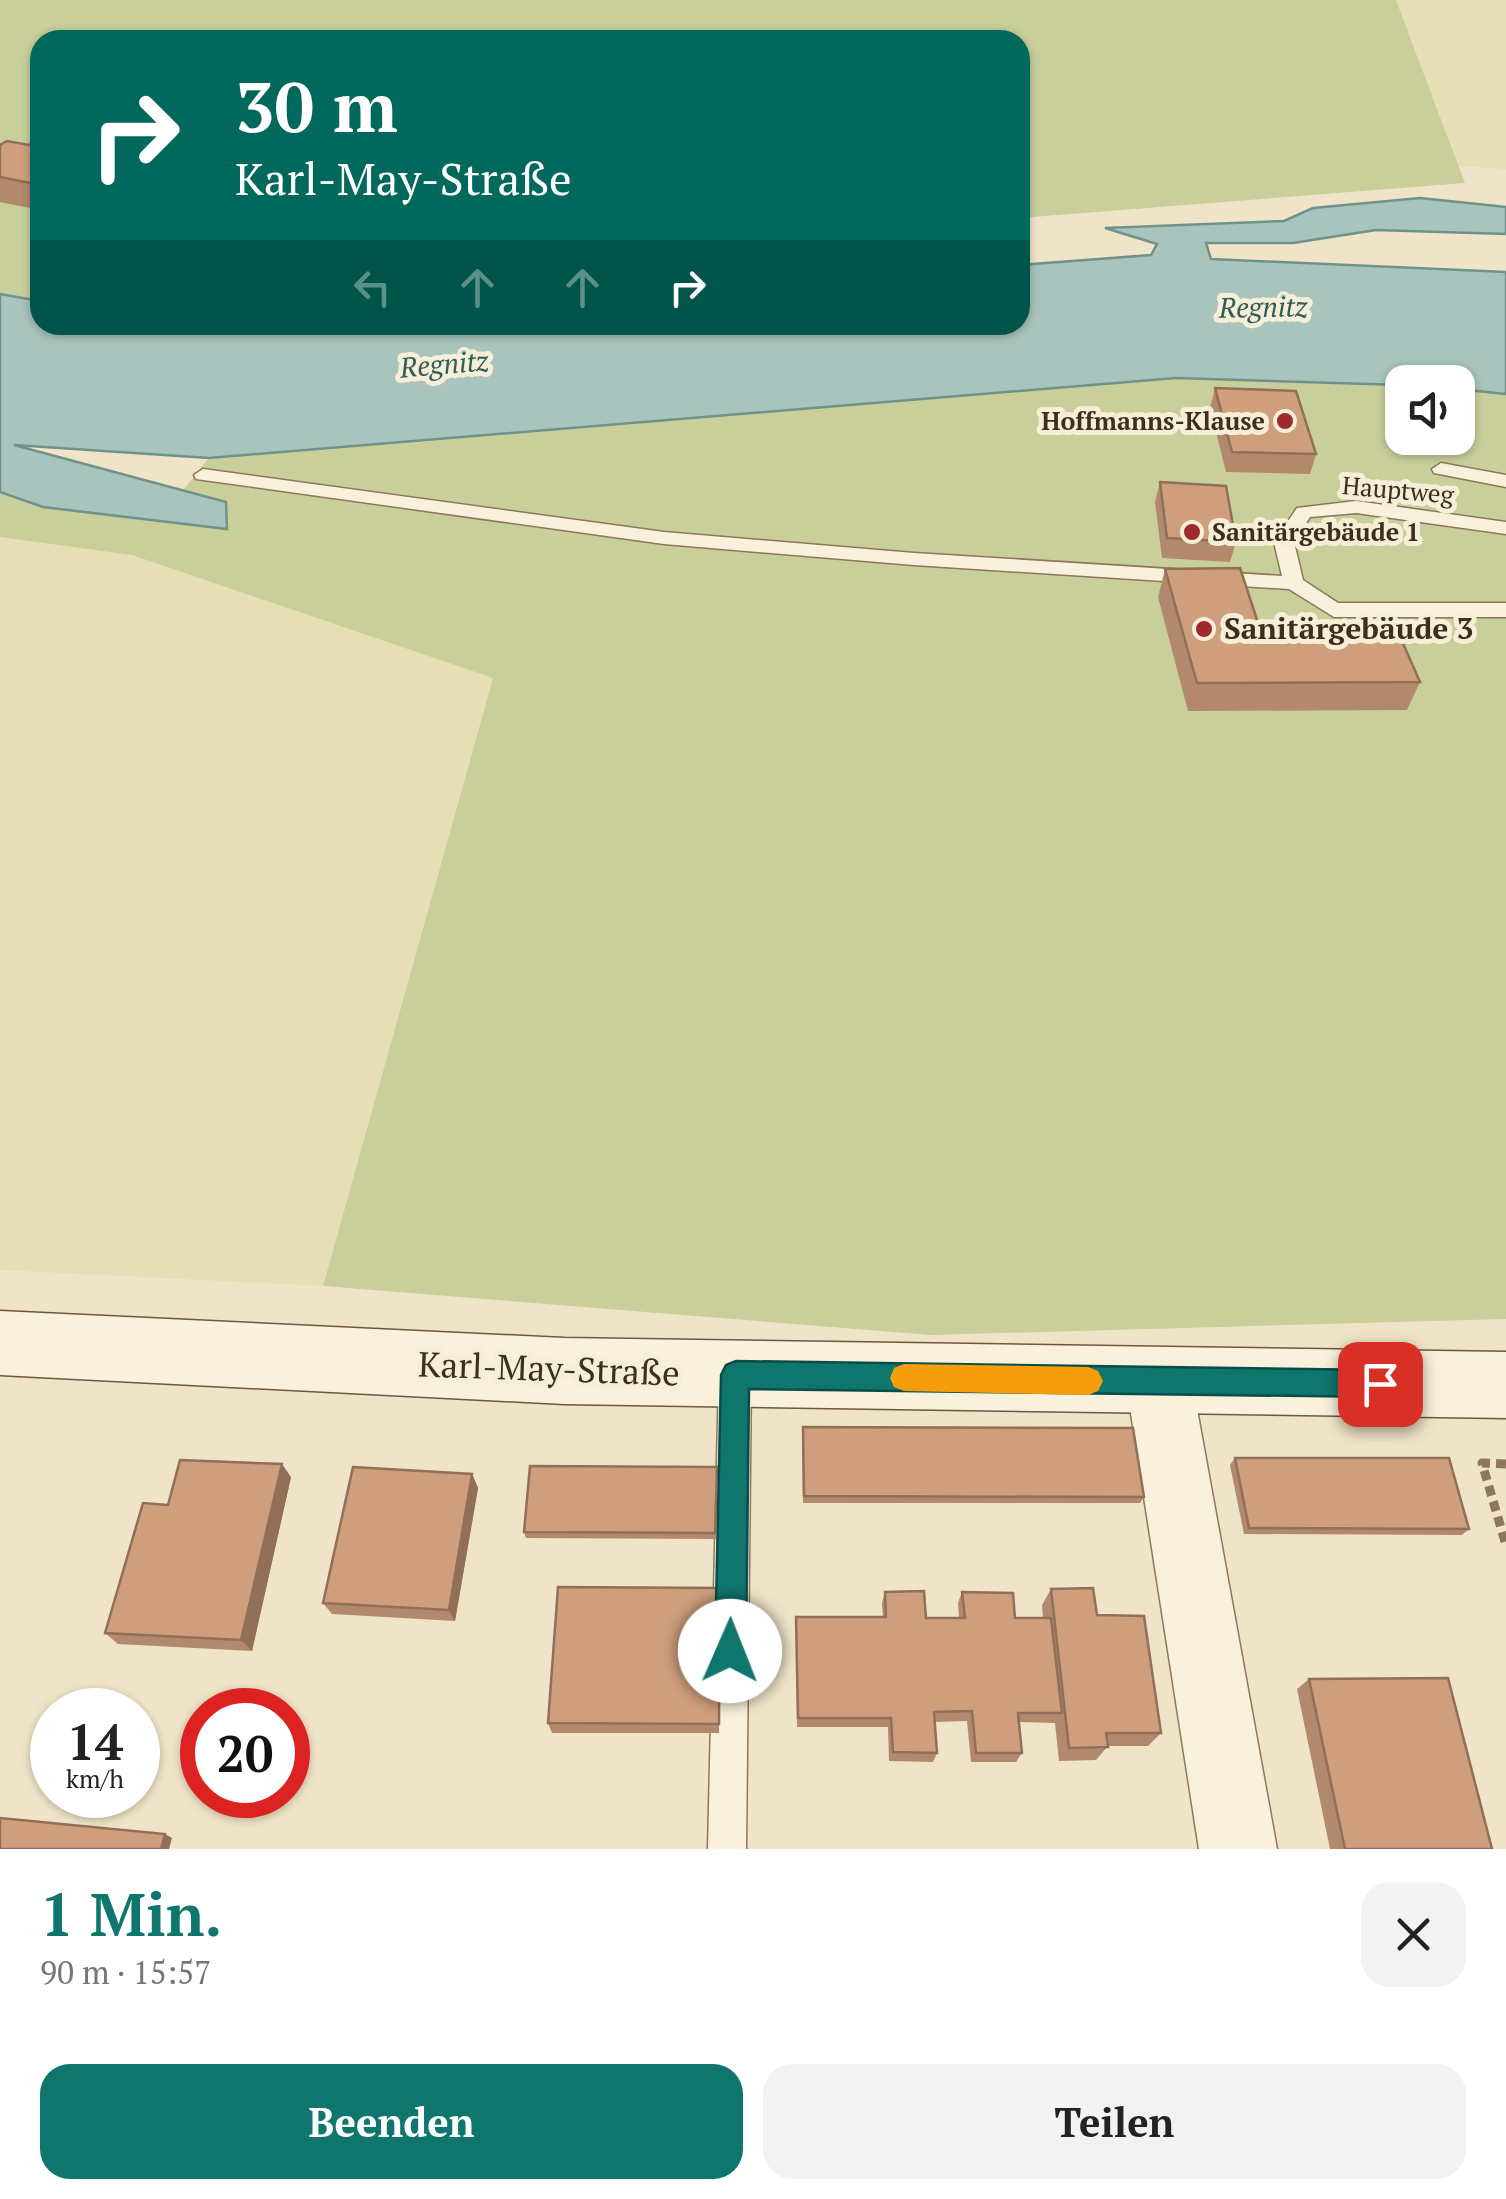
<!DOCTYPE html>
<html lang="de">
<head>
<meta charset="utf-8">
<style>
  :root { --surface:#fff; --page:#f2f2f2; --text:#222; --muted:#767676; --accent:#0f766e }
  body { margin:0; font-family:"PT Serif",serif; background:var(--page); color:var(--text); height:100vh; display:flex; flex-direction:column; font-size:38px; white-space:nowrap }
  * { box-sizing:border-box; margin:0 }
  p { font-size:32px; color:var(--muted) }
  .icon { flex:none; width:55px; height:55px; fill:none; stroke:currentColor; stroke-width:2; stroke-linecap:round; stroke-linejoin:round }
  .map { position:relative; height:1849px; overflow:hidden }
  .side { display:flex; flex-direction:column; background:var(--surface); flex:1 }
  .side>* { flex:none }
  .hud { position:absolute; left:30px; top:30px; width:1000px; height:305px; border-radius:30px; box-shadow:0 2px 8px #0004; background:#00695c; color:#fff; overflow:hidden }
  .controls { position:absolute; left:1385px; top:365px; display:grid; gap:20px }
  .controls a { display:grid; place-items:center; width:90px; height:90px; border-radius:20px; background:var(--surface); box-shadow:0 2px 8px #0004; font-size:50px }
  .speed { position:absolute; left:30px; top:1688px; display:flex; gap:20px; font-size:50px; font-weight:700; text-align:center }
  .speed>* { display:grid; place-content:center; width:130px; height:130px; border-radius:50%; background:var(--surface); box-shadow:0 2px 8px #0004; line-height:1 }
  .speed small { font-size:25px; font-weight:400 }
  .speed .limit { border:15px solid #d22; background:#fff; color:#111 }
  .pin { position:absolute; display:grid; place-items:center; width:85px; height:85px; color:#fff; margin:-42px; border-radius:20px; box-shadow:0 5px 15px #0006 }
  .me { position:absolute; width:110px; margin:-55px; rotate:1deg; stroke-linejoin:round; filter:drop-shadow(0 0 8px #0008) }
  .turn { display:flex; align-items:center; gap:35px; height:210px; padding:0 40px; font-size:45px }
  .turn .icon { width:130px; height:130px; stroke-width:2.5 }
  .turn b { display:block; font-size:70px; line-height:85px }
  .lanes { display:flex; align-items:center; height:95px; padding:0 40px; background:#0003; justify-content:center; gap:50px; direction:ltr }
  .lanes .off { opacity:.35 }
  .round { display:grid; place-items:center; flex:none; width:105px; height:105px; border-radius:30px; background:var(--page) }
  .summary { display:flex; align-items:center; justify-content:space-between; height:170px; padding:0 40px }
  h1 { font-size:60px; font-weight:600; line-height:75px; color:var(--accent) }
  .primary-button { display:flex; gap:20px; margin-top:auto; padding:20px 40px }
  .primary-button a { flex:1; height:115px; border-radius:30px; background:var(--accent); color:#fff; font-size:40px; font-weight:600; line-height:115px; text-align:center }
  .primary-button a+a { background:var(--page); color:var(--text) }
  .map>svg:first-child { display:block }
  .farmland { fill:#e6deb5 }
  .green { fill:#c9cf9b }
  .water { fill:#a9c4bc; stroke:#6f938a; stroke-width:2.5 }
  .lines { fill:none; stroke-linecap:round; stroke-linejoin:round }
  .lane-casing { stroke:#8d765c; stroke-width:3 }
  .street-casing { stroke:#8d765c; stroke-width:3 }
  .secondary-casing { stroke:#6f573f; stroke-width:3 }
  .path { stroke:#8d765c; stroke-width:9; stroke-dasharray:10 6; stroke-linecap:butt }
  .lane { fill:#faf1dc; fill-rule:evenodd }
  .street { fill:#faf1dc; fill-rule:evenodd }
  .secondary { fill:#faf1dc; fill-rule:evenodd }
  .wall { fill:#b2896c }
  .shaded-wall { fill:#916f58 }
  .building { fill:#cf9f7d; stroke:#916f58; stroke-width:2.5 }
  .route { fill:#0f766e; stroke:#0a4d48; stroke-width:2.5 }
  .slow { fill:#f59e0b }
  .poi-dot { fill:#9e2a2b; stroke:#f7eed8; stroke-width:4 }
  .labels { text-anchor:middle; stroke-width:10; stroke-linejoin:round; paint-order:stroke }
  .far-poi-label { font-size:25px; font-weight:bold; fill:#3d2e20; stroke:#f7eed8; text-anchor:end }
  .far-street-label { font-size:25px; fill:#3d2e20; stroke:#f7eed8 }
  .far-water-label { font-size:28px; font-style:italic; fill:#2f5d5a; stroke:#f7eed8 }
  .poi-label { font-size:30px; font-weight:bold; fill:#3d2e20; stroke:#f7eed8; text-anchor:start }
  .near-street-label { font-size:35px; fill:#3d2e20; stroke:#f7eed8 }
</style>
</head>
<body>
<div class="map">
<svg width="1506" height="1849" viewBox="0 0 1506 1849">
  <rect width="100%" height="100%" fill="#f0e4c8"/>
  <g class="farmland">
    <polygon points="1396,0 1506,0 1506,169 1459,166"/>
    <polygon points="0,537 132,554 493,677 323,1286 0,1270"/>
  </g>
  <g class="green">
    <polygon points="0,0 1396,0 1465,183 1020,218 1020,40 40,40 40,301 0,294"/>
    <polygon points="1176,378 1402,385 1402,438 1458,438 1458,389 1506,394 1506,1319 931,1335 323,1286 493,678 132,555 0,537 0,492 43,507 159,520 209,458"/>
  </g>
  <polygon class="water" points="1420,198 1506,207 1506,234 1376,230 1293,243 1206,243 1211,259 1506,272 1506,394 1458,389 1458,382 1402,385 1176,378 209,458 14,445 226,502 227,529 43,507 0,492 0,294 40,301 40,325 1020,325 1020,265 1151,255 1157,244 1105,228 1284,221 1313,208"/>
  <g class="lines">
    <g class="lane-casing">
      <g id="lane">
        <polygon points="1441,463 1506,475 1506,487 1434,473 1432,469"/>
        <polygon points="203,469 664,532 914,553 1282,576 1274,542 1297,508 1356,501 1506,522 1506,534 1356,513 1310,517 1294,542 1303,580 1338,603 1506,603 1506,617 1334,617 1289,589 914,565 664,544 196,479 194,475"/>
        <polygon points="735,1360 746,1364 751,1375 746,1849 708,1849 719,1375 724,1364"/>
      </g>
    </g>
    <g class="street-casing">
      <polygon id="street" points="1159,1350 1182,1360 1192,1382 1277,1849 1199,1849 1126,1382 1136,1360"/>
    </g>
    <g class="secondary-casing">
      <polygon id="secondary" points="0,1311 564,1338 1506,1352 1506,1418 564,1404 0,1375"/>
    </g>
    <polyline class="path" points="1506,1464 1482,1463 1506,1545"/>
    <use href="#lane" class="lane"/>
    <use href="#street" class="street"/>
    <use href="#secondary" class="secondary"/>
  </g>
  <g class="wall">
    <polygon points="40,137 40,210 0,202 0,145 29,145"/>
    <polygon points="1215,388 1316,454 1310,474 1226,472 1210,408"/>
    <polygon points="1160,482 1236,542 1230,562 1162,558 1155,502"/>
    <polygon points="1165,569 1261,632 1420,682 1407,710 1188,711 1158,597"/>
    <polygon points="802,1435 1144,1497 1140,1503 803,1503"/>
    <polygon points="1235,1458 1469,1529 1462,1535 1244,1534 1230,1465"/>
    <polygon points="717,1467 716,1539 526,1538 524,1532"/>
    <polygon points="472,1474 478,1488 455,1621 332,1614 323,1603"/>
    <polygon points="291,1477 252,1651 118,1644 105,1633 168,1505"/>
    <polygon points="1051,1589 1097,1615 1161,1733 1148,1746 1108,1746 1096,1760 1059,1761 1055,1723 1019,1722 1022,1753 1016,1762 971,1762 967,1721 935,1722 937,1753 933,1762 889,1761 888,1727 797,1727 796,1617 883,1617 882,1603 885,1592 926,1618 959,1618 958,1603 962,1592 1015,1618 1043,1618 1042,1605"/>
    <polygon points="721,1599 719,1733 552,1733 548,1723"/>
    <polygon points="1309,1679 1492,1849 1330,1849 1297,1689"/>
  </g>
  <g class="shaded-wall">
    <polygon points="282,1464 291,1477 252,1651 241,1640"/>
    <polygon points="472,1474 478,1488 455,1621 449,1610"/>
    <polygon points="165,1834 172,1838 169,1849 161,1849"/>
  </g>
  <g class="building">
    <polygon points="40,137 40,185 0,177 0,145 7,141 29,145"/>
    <polygon points="1215,388 1296,391 1316,454 1232,452"/>
    <polygon points="1160,482 1226,486 1236,542 1167,538"/>
    <polygon points="1240,568 1261,632 1398,632 1420,682 1197,683 1165,569"/>
    <polygon points="803,1427 1133,1428 1144,1497 804,1496"/>
    <polygon points="1235,1458 1449,1458 1469,1529 1249,1528"/>
    <polygon points="180,1460 282,1464 241,1640 105,1633 143,1503 168,1505"/>
    <polygon points="530,1466 717,1467 715,1533 524,1532"/>
    <polygon points="353,1467 472,1474 449,1610 323,1603"/>
    <polygon points="558,1587 720,1588 719,1724 548,1723"/>
    <polygon points="1093,1588 1097,1615 1144,1616 1161,1733 1106,1733 1108,1747 1069,1748 1051,1589"/>
    <polygon points="924,1591 926,1618 965,1618 962,1592 1013,1593 1015,1618 1051,1618 1062,1713 1018,1713 1022,1753 976,1753 972,1711 934,1712 937,1753 893,1752 891,1718 798,1718 796,1617 886,1617 885,1592"/>
    <polygon points="1448,1678 1492,1849 1345,1849 1309,1679"/>
    <polygon points="0,1818 165,1834 161,1849 0,1849"/>
  </g>
  <polygon class="route" points="736,1361 1380,1370 1390,1374 1394,1384 1390,1393 1380,1397 749,1389 746,1651 742,1662 730,1667 719,1662 715,1651 721,1375 726,1365"/>
  <polygon class="slow" points="904,1364 1088,1367 1098,1371 1103,1381 1098,1391 1088,1395 904,1391 894,1387 890,1378 894,1368"/>
  <g class="poi-dot">
    <circle cx="1285" cy="421" r="10"/>
    <circle cx="1192" cy="532" r="10"/>
    <circle cx="1204" cy="629" r="10"/>
  </g>
  <g class="labels">
    <g class="far-poi-label">
      <text x="1265" y="430">Hoffmanns-Klause</text>
      <text x="1212" y="541" text-anchor="start">Sanitärgebäude 1</text>
    </g>
    <g class="far-street-label">
      <text transform="translate(1398 490) rotate(5)" y="9">Hauptweg</text>
    </g>
    <g class="far-water-label">
      <text transform="translate(1263 307) rotate(-1)" y="10">Regnitz</text>
      <text transform="translate(444 364) rotate(-5)" y="10">Regnitz</text>
    </g>
    <g class="poi-label">
      <text x="1224" y="639">Sanitärgebäude 3</text>
    </g>
    <g class="near-street-label">
      <text transform="translate(549 1369) rotate(2)" y="12">Karl-May-Straße</text>
    </g>
  </g>
</svg>
<div class="controls">
<a><svg class="icon" aria-label="sound" viewBox="0 0 24 24"><path d="M4 9h4l5-4v14l-5-4H4zM17 9q2 3 0 6"/></svg></a>
</div>
<div class="speed"><div>14<small>km/h</small></div><div class="limit">20</div></div>
<div class="pin" style="left:1380px;top:1384px;background:#d93025"><svg class="icon" aria-label="arrive" viewBox="0 0 24 24"><path d="M6 21V4h12l-3 4 3 4H6"/></svg></div>
<svg class="me" style="left:730px;top:1651px" viewBox="-20 -20 40 40"><circle r="19" fill="#fff"/><path d="M0-13L10 11 0 6-10 11z" fill="#0f766e"/></svg>
<div class="hud">
<div class="turn"><svg class="icon" aria-label="right" viewBox="0 0 24 24"><path d="M7 20v-9h11M14 6l5 5-5 5"/></svg><div><b>30 m</b>Karl-May-Straße</div></div>
<div class="lanes"><svg class="icon off" aria-label="left" viewBox="0 0 24 24"><path d="M17 20v-9H6M10 6l-5 5 5 5"/></svg><svg class="icon off" aria-label="ahead" viewBox="0 0 24 24"><path d="M12 20V5M6 11l6-6 6 6"/></svg><svg class="icon off" aria-label="ahead" viewBox="0 0 24 24"><path d="M12 20V5M6 11l6-6 6 6"/></svg><svg class="icon" aria-label="right" viewBox="0 0 24 24"><path d="M7 20v-9h11M14 6l5 5-5 5"/></svg></div>
</div>
</div>
<section class="side">
<div class="summary"><div><h1>1 Min.</h1><p>90 m · 15:57</p></div><a class="round"><svg class="icon" aria-label="close" viewBox="0 0 24 24"><path d="M6 6l12 12M18 6L6 18"/></svg></a></div>
<div class="primary-button"><a>Beenden</a><a>Teilen</a></div>
</section>
</body>
</html>
